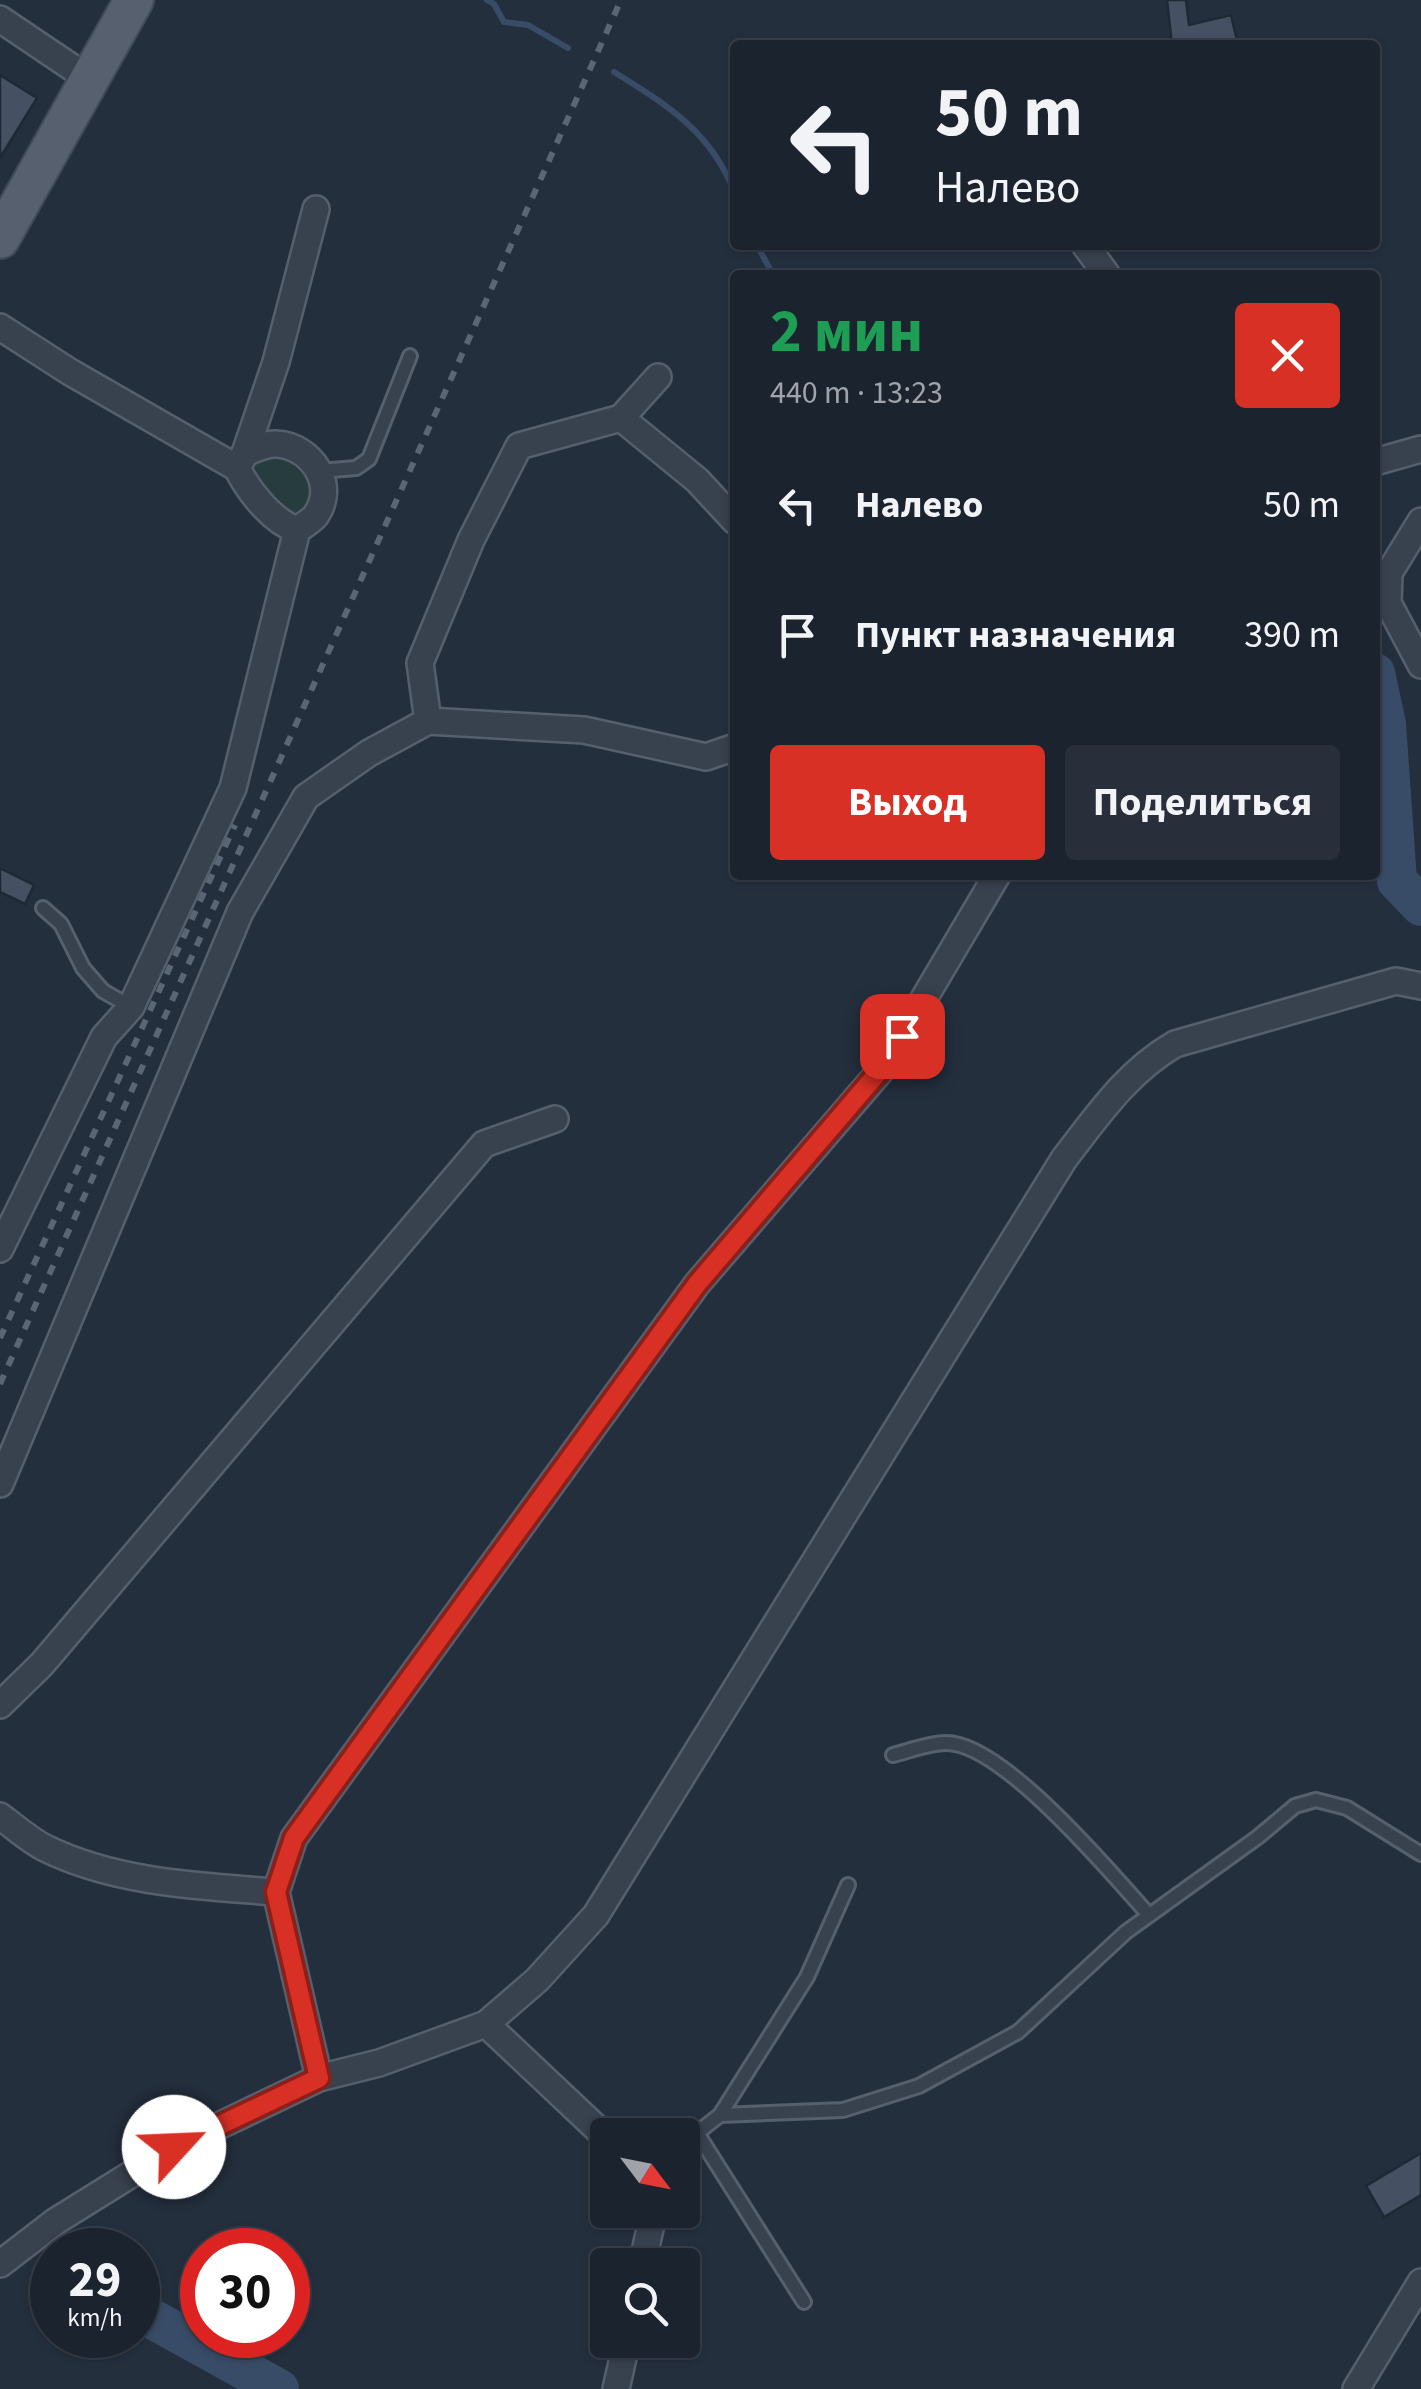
<!DOCTYPE html>
<html lang="ru">
<head>
<meta charset="utf-8">
<style>
  :root { --surface:#1b232e; --page:#282f3a; --text:#f1f3f6; --muted:#a0a4aa; --line:#39404a; --accent:#d93025 }
  body { margin:0; font-family:"Source Sans 3",sans-serif; background:var(--page); color:var(--text); height:100vh; display:flex; flex-direction:column; font-size:38px; white-space:nowrap }
  * { box-sizing:border-box; margin:0 }
  p { font-size:32px; color:var(--muted) }
  .icon { flex:none; width:55px; height:55px; fill:none; stroke:currentColor; stroke-width:2; stroke-linecap:round; stroke-linejoin:round }
  .map { position:relative; flex:1; overflow:hidden }
  .side { position:absolute; left:730px; top:270px; width:650px; height:610px; display:flex; flex-direction:column; background:var(--surface); border-radius:10px; box-shadow:0 2px 8px #0004,0 0 0 2px var(--line) }
  .side>* { flex:none }
  .banner { position:absolute; left:730px; top:40px; width:650px; height:210px; border-radius:10px; box-shadow:0 2px 8px #0004,0 0 0 2px var(--line); background:#1b232e; color:var(--text); overflow:hidden }
  .needle { width:65px; rotate:122deg }
  .tools { position:absolute; left:590px; top:2118px; display:grid; gap:20px }
  .tools a { display:grid; place-items:center; width:110px; height:110px; border-radius:10px; background:var(--surface); box-shadow:0 2px 8px #0004,0 0 0 2px var(--line); font-size:50px }
  .speed { position:absolute; left:30px; top:2228px; display:flex; gap:20px; font-size:50px; font-weight:700; text-align:center }
  .speed>* { display:grid; place-content:center; width:130px; height:130px; border-radius:50%; background:var(--surface); box-shadow:0 2px 8px #0004,0 0 0 2px var(--line); line-height:1 }
  .speed small { font-size:25px; font-weight:400 }
  .speed .limit { border:15px solid #d22; background:#fff; color:#111 }
  .pin { position:absolute; display:grid; place-items:center; width:85px; height:85px; color:#fff; margin:-42px; border-radius:20px; box-shadow:0 5px 15px #0006 }
  .me { position:absolute; width:110px; margin:-55px; rotate:65deg; stroke-linejoin:round; filter:drop-shadow(0 0 8px #0008) }
  .turn { display:flex; align-items:center; gap:35px; height:210px; padding:0 40px; font-size:45px }
  .turn .icon { width:130px; height:130px; stroke-width:2.5 }
  .turn b { display:block; font-size:70px; line-height:85px }
  .round { display:grid; place-items:center; flex:none; width:105px; height:105px; border-radius:10px; background:var(--page) }
  .summary { display:flex; align-items:center; justify-content:space-between; height:170px; padding:0 40px }
  h1 { font-size:60px; font-weight:700; line-height:75px; color:#1e9e55 }
  .button { display:flex; gap:20px; margin-top:auto; padding:20px 40px }
  .button a { flex:1; height:115px; border-radius:10px; background:var(--accent); color:#fff; font-size:40px; font-weight:700; line-height:115px; text-align:center }
  .button a+a { background:var(--page); color:var(--text) }
  ul { padding:0; list-style:none }
  li { display:flex; align-items:center; gap:30px; height:130px; padding:0 40px }
  li div { flex:1 }
  li b { display:block; font-size:38px }
  li em { font-style:normal }
  .map>svg:first-child { display:block }
  .green { fill:#263c3f }
  .lines { fill:none; stroke-linecap:round; stroke-linejoin:round }
  .stream { stroke:#394c67; stroke-width:6 }
  .river { stroke:#394c67; stroke-width:40 }
  .building { fill:#455162; stroke:#1f2835; stroke-width:2.5 }
  .lane-casing { stroke:#565f6c; stroke-width:18 }
  .street-casing { stroke:#565f6c; stroke-width:30 }
  .primary-casing { stroke:#414a57; stroke-width:42 }
  .lane { stroke:#38414e; stroke-width:12 }
  .street { stroke:#38414e; stroke-width:25 }
  .primary { stroke:#56606e; stroke-width:38 }
  .rail { stroke:#5a6575; stroke-width:6; stroke-dasharray:10 10; stroke-linecap:butt }
  .route-casing { stroke:#8d1f18; stroke-width:25 }
  .route { stroke:#d93025; stroke-width:18 }
</style>
</head>
<body>
<div class="map">
<svg width="1421" height="2389" viewBox="0 0 1421 2389">
  <rect width="100%" height="100%" fill="#242f3e"/>
  <polygon class="green" points="275,457 291,459 311,470 314,509 299,518 285,518 252,479 253,463"/>
  <g class="lines">
    <g class="stream">
      <polyline points="487,0 494,4 504,22 528,25 568,48"/>
      <path d="M614 72C667 105 712 132 735 194"/>
      <polyline points="757,245 773,275"/>
    </g>
    <g class="river">
      <polyline points="1375,673 1386,724 1397,881 1421,906"/>
      <polyline points="138,2311 279,2389"/>
    </g>
  </g>
  <g class="building">
    <polygon points="1167,0 1186,0 1189,25 1231,15 1238,45 1172,45"/>
    <polygon points="0,75 37,98 0,158"/>
    <polygon points="0,868 34,885 25,904 0,892"/>
    <polygon points="1421,2153 1421,2195 1384,2217 1366,2186"/>
  </g>
  <g class="lines">
    <g class="lane-casing">
      <g id="lane">
        <polyline points="320,471 356,468 369,459 410,356"/>
        <polyline points="43,908 61,924 83,968 103,991 131,1007"/>
        <path d="M893 1755C909 1751 929 1743 946 1743 1002 1742 1112 1874 1149 1915"/>
        <polyline points="720,2115 843,2110 919,2086 1018,2032 1126,1932 1258,1837 1295,1806 1316,1800 1347,1808 1421,1854"/>
        <polyline points="697,2133 804,2302"/>
        <polyline points="682,2138 697,2133 720,2115 807,1977 848,1885"/>
      </g>
    </g>
    <g class="street-casing">
      <g id="street">
        <polyline points="0,19 92,81"/>
        <polyline points="1085,245 1107,275"/>
        <polyline points="0,327 70,372 237,468"/>
        <polyline points="621,418 697,480 735,521"/>
        <polyline points="245,453 276,362 316,209"/>
        <polyline points="1375,462 1421,449"/>
        <polyline points="1421,521 1389,573 1388,603 1421,665"/>
        <polyline points="428,721 420,663 471,540 519,446 621,418 658,377"/>
        <path d="M0 1249 104 1037 131 1007 233 788 297 530C302 526 313 520 316 515 337 484 311 446 277 444 266 443 255 449 245 453L237 468C249 492 272 521 297 530"/>
        <polyline points="0,1484 240,912 306,797 369,753 428,721 584,730 706,757 735,747"/>
        <polyline points="0,1705 42,1664 484,1144 555,1119"/>
        <path d="M0 1816C15 1827 29 1840 45 1848 116 1883 199 1886 276 1892"/>
        <polyline points="486,2024 608,2139"/>
        <polyline points="319,2078 276,1892 294,1838 697,1284 883,1068 997,875"/>
        <path d="M0 2264 56 2221 175 2147 319 2078 379 2063 486 2024 537 1980 596 1915 1064 1159C1098 1115 1127 1072 1175 1044L1396 981 1421 986"/>
        <polyline points="642,2265 652,2220 648,2210"/>
        <polyline points="616,2389 627,2340"/>
        <polyline points="1356,2389 1421,2282"/>
      </g>
    </g>
    <g class="primary-casing">
      <polyline id="primary" points="0,239 134,0"/>
    </g>
    <use href="#lane" class="lane"/>
    <use href="#street" class="street"/>
    <use href="#primary" class="primary"/>
    <g class="rail">
      <polyline points="0,1338 235,825"/>
      <polyline points="0,1384 621,0"/>
    </g>
  </g>
  <g class="lines">
    <g class="route-casing">
      <polyline id="route" points="174,2147 319,2078 276,1892 294,1838 697,1284 882,1068 902,1036"/>
    </g>
    <use href="#route" class="route"/>
  </g>
</svg>
<div class="tools">
<a><svg class="needle" viewBox="-14 -14 28 28"><path d="M0-13l5 13h-10z" fill="#e53935"/><path d="M0 13l5-13h-10z" fill="#a0a4aa"/></svg></a>
<a><svg class="icon" aria-label="search" viewBox="0 0 24 24"><circle cx="10" cy="10" r="6"/><path d="M15 15l6 6"/></svg></a>
</div>
<div class="speed"><div>29<small>km/h</small></div><div class="limit">30</div></div>
<div class="pin" style="left:902px;top:1036px;background:#d93025"><svg class="icon" aria-label="arrive" viewBox="0 0 24 24"><path d="M6 21V4h12l-3 4 3 4H6"/></svg></div>
<svg class="me" style="left:174px;top:2147px" viewBox="-20 -20 40 40"><circle r="19" fill="#fff"/><path d="M0-13L10 11 0 6-10 11z" fill="#d93025"/></svg>
<div class="banner">
<div class="turn"><svg class="icon" aria-label="left" viewBox="0 0 24 24"><path d="M17 20v-9H6M10 6l-5 5 5 5"/></svg><div><b>50 m</b>Налево</div></div>
</div>
<section class="side">
<div class="summary"><div><h1>2 мин</h1><p>440 m · 13:23</p></div><a class="round" style="background:#d93025;color:#fff"><svg class="icon" aria-label="close" viewBox="0 0 24 24"><path d="M6 6l12 12M18 6L6 18"/></svg></a></div>
<ul>
<li><svg class="icon" aria-label="left" viewBox="0 0 24 24"><path d="M17 20v-9H6M10 6l-5 5 5 5"/></svg><div><b>Налево</b></div><em>50 m</em></li>
<li><svg class="icon" aria-label="arrive" viewBox="0 0 24 24"><path d="M6 21V4h12l-3 4 3 4H6"/></svg><div><b>Пункт назначения</b></div><em>390 m</em></li>
</ul>
<div class="button"><a>Выход</a><a>Поделиться</a></div>
</section>
</div>
</body>
</html>
